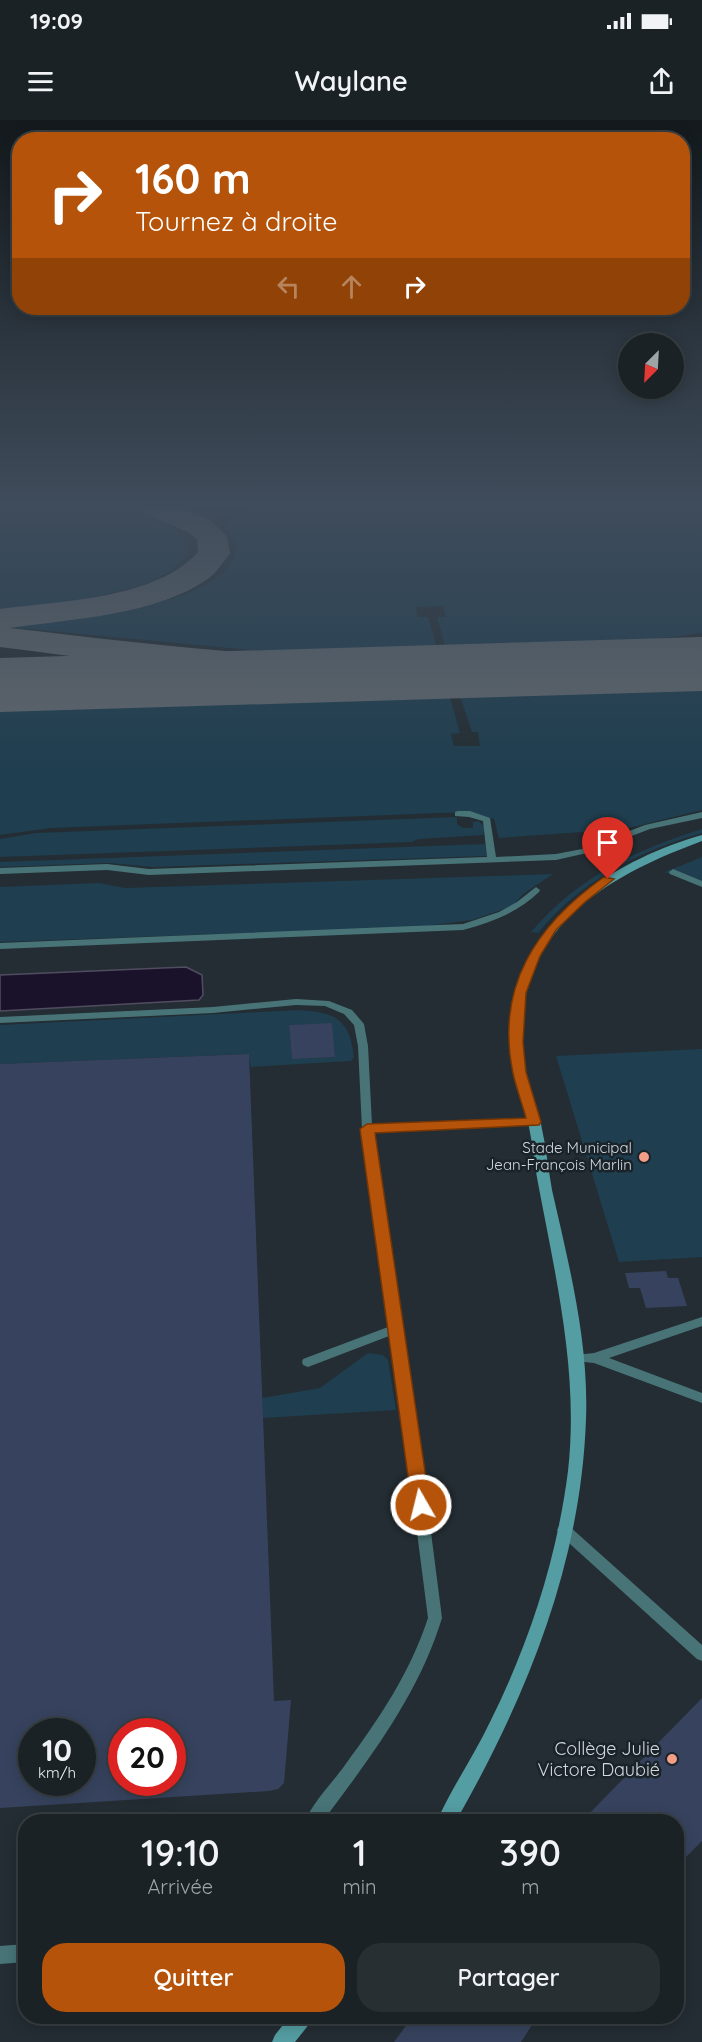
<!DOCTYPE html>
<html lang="fr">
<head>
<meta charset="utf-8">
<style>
  :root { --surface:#1a2226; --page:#272f32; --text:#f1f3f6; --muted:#9fa4a7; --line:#383f43; --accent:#b45309 }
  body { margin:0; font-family:Quicksand,sans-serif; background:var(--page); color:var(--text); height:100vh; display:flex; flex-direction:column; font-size:22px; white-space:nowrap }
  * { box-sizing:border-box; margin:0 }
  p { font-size:20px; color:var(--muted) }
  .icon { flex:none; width:33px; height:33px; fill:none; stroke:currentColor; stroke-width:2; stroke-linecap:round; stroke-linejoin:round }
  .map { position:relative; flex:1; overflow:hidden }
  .panel { position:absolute; left:18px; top:1694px; width:666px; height:210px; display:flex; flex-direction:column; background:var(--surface); border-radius:24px; box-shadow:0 3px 15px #0003,0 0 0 2px var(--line) }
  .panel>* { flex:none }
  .top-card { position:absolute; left:12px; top:12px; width:678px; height:183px; border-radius:24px; box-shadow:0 3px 15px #0003,0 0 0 2px var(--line); background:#b45309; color:#fff; overflow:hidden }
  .needle { width:39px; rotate:204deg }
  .tools { position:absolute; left:618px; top:213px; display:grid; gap:12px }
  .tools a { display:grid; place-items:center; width:66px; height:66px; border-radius:50%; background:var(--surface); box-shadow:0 3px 15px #0003,0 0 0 2px var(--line); font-size:30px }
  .speed { position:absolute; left:18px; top:1598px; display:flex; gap:12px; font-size:30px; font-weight:700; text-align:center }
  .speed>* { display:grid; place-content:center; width:78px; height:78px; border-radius:50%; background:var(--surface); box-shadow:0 3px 15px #0003,0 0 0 2px var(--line); line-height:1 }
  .speed small { font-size:15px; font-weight:400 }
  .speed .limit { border:9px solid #d22; background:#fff; color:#111 }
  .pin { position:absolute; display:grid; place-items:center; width:51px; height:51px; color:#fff; margin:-62px -26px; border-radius:50% 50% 50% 0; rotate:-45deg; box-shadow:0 0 6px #0007 }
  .pin .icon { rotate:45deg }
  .me { position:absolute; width:66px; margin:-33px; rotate:352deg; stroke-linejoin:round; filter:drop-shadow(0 0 4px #0008) }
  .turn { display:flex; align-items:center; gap:21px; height:126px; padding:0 24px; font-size:27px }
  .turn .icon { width:78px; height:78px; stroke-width:2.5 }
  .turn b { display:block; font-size:42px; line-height:51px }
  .lanes { display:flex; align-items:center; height:57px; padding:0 24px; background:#0003; justify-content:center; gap:30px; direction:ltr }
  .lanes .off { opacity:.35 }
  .eta { display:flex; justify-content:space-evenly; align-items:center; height:102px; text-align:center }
  .eta b { font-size:36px; font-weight:600; line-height:42px }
  .primary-button { display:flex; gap:12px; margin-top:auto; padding:12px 24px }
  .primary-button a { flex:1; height:69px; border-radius:24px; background:var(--accent); color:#fff; font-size:24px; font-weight:600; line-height:69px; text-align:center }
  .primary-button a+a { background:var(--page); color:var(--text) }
  .status { display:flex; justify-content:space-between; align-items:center; height:42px; padding:0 30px; background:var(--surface); direction:ltr }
  .status svg { height:16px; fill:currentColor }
  header { display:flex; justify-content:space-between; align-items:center; height:78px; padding:0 24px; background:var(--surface); font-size:27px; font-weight:600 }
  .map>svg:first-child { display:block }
  .green { fill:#1f3e4f; fill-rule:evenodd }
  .water { fill:#1a112a; stroke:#514d60; stroke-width:1.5 }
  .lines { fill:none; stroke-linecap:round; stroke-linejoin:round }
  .taxiway { fill:#60686e; fill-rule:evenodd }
  .runway { fill:#60686e; fill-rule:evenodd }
  .building { fill:#37435e; fill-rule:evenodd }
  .lane { fill:#487477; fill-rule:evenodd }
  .secondary { fill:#549da2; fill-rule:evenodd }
  .route { fill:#b45309; stroke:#753606; stroke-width:1.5 }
  .poi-dot { fill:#f49e88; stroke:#192329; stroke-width:2 }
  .labels { text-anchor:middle; stroke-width:5; stroke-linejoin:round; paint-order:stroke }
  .poi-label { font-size:15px; fill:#d2d9dd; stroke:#192329; text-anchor:end }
  .near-poi-label { font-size:18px; fill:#d2d9dd; stroke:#192329; text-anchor:end }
</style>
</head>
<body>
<div class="status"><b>19:09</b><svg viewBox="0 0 49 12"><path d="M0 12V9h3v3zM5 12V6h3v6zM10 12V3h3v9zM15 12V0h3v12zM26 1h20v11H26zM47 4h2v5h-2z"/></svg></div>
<header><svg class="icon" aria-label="menu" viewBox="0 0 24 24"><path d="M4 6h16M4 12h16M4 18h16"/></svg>Waylane<svg class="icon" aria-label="share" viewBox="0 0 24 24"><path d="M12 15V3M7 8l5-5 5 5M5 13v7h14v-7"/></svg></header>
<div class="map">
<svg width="702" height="1922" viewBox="0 0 702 1922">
  <rect width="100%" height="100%" fill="#232d33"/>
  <g class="green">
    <path d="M0 382H116L176 409 188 427C182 475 39 484 0 490Z"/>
    <path d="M306 382H702V513L641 521 445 527 437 497H446L443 486 416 487 418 497H428L437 528 271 532 7 507 113 489 116 492C148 486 238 469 236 425L226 406C243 384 281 383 306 382Z"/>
    <polygon points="702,569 702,690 625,709 499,718 494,699 467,692 51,708 0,715 0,590 450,577 460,613 451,614 454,626 480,626 478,612 472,612 460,576"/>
    <polygon points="457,697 457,704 463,708 473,708 473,702 479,701 485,708 483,715 419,719 411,722 0,737 0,719 36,713"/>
    <path d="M702 709V713C639 731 580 761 538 813L531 812C577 758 635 730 702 709Z"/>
    <polygon points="485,724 487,736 153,747 109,743 0,747 0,742"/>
    <polygon points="702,737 702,767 665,752"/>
    <polygon points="553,754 522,775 513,786 472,800 418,807 0,822 0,767 99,763 125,768"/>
    <path d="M299 890C335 892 350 899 354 937L351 941 251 947 248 934 0 944V905ZM331 904 335 937 292 938 289 905Z"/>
    <polygon points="702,929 702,1137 619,1142 556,936"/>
    <polygon points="368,1233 383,1235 388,1240 396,1290 263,1298 262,1278 320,1268"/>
  </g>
  <polygon class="water" points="186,847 202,855 203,875 199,880 0,891 0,855"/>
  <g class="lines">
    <path class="taxiway" d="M128 382H168L210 400 227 416 230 433C224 441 217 452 209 458 158 495 72 499 10 508 138 523 266 538 394 541 497 542 600 532 702 517V539C601 553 500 562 398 562 265 562 132 544 0 527V489C59 481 157 479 198 432L197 419 188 412 132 388Z"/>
    <polygon class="runway" points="702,517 702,571 0,592 0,538"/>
  </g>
  <g class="building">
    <polygon points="332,903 335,937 292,939 289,905"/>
    <path d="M249 934 274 1581 291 1580 284 1663 278 1669 269 1671 0 1688V944ZM32 1611H82V1662H32ZM122 1611H172V1662H122Z"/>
    <polygon points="666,1151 668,1158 678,1158 687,1186 646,1188 640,1168 629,1168 625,1153"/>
    <polygon points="702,1578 702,1721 676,1747 676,1701 582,1701"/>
    <polygon points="413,1896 538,1896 521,1922 394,1922"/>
  </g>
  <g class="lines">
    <g class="lane">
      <polygon points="29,382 38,382 29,387 25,387 25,385"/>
      <polygon points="458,691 470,691 490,698 496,737 556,734 582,729 645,705 702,692 702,698 650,709 587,733 556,740 149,755 107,750 0,754 0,748 107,744 149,749 487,737 483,701 469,697 455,696 455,692"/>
      <polygon points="673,749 702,761 702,767 670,754 669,752"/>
      <path d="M536 767 540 770 539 772C517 793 492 802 463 810L0 829V823L463 804 499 792 517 782Z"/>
      <path d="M296 879 329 881 352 890 364 904 368 926 372 1005 534 999 539 1002 534 1005 373 1012 413 1290 418 1311 442 1498C419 1574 370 1638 323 1701H305C313 1682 333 1662 345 1645 379 1599 410 1553 428 1498L404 1311 399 1290 389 1216 308 1247 303 1245 302 1242 303 1239 388 1207 362 1009 358 926 354 905 344 894 325 886 296 885 213 893 0 903V897L213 887Z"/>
      <polygon points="702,1197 702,1206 609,1238 702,1273 702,1283 594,1243 575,1241 573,1238 575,1235 594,1233"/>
      <polygon points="564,1404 569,1406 702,1525 702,1541 697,1539 559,1414 557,1410 559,1406"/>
      <polygon points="26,1824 26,1842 0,1844 0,1826"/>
    </g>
    <g class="secondary">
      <path d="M702 715V721C605 757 518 807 522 924 523 951 535 978 541 1004 546 1026 548 1048 552 1070 569 1145 589 1222 586 1299 581 1444 527 1576 456 1701H437C452 1667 474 1636 490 1602 529 1524 557 1438 568 1351 579 1253 556 1159 538 1063 534 1044 533 1026 529 1007 521 965 503 925 513 881 534 791 619 739 702 715Z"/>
      <polygon points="290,1896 313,1896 310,1903 295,1922 272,1922 275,1915"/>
    </g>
  </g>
  <linearGradient id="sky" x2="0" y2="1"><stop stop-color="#13191c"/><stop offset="0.59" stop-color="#3f4c5b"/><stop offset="1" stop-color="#3f4c5b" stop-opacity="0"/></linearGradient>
  <rect width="702" height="652" fill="url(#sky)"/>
  <path class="route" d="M604 757 614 759 585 782 556 810 540 836 526 873 523 922 526 952 541 1002 539 1005 375 1013 430 1385 428 1390 421 1393 415 1390 412 1385 360 1009 367 1004 526 998C522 983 516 968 513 953 495 867 536 805 604 757Z"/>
  <g class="poi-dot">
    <circle cx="644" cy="1037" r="6"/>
    <circle cx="672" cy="1639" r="6"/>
  </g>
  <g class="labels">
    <g class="poi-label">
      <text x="632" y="1033">Stade Municipal<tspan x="632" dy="17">Jean-François Marlin</tspan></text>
    </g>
    <g class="near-poi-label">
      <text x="660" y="1635">Collège Julie<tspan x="660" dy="21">Victore Daubié</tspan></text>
    </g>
  </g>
</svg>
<div class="tools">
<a><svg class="needle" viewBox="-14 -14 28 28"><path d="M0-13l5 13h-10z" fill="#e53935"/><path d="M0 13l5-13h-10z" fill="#9fa4a7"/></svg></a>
</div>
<div class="speed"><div>10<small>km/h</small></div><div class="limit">20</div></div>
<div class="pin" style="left:608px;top:759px;background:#d93025"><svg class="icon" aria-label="arrive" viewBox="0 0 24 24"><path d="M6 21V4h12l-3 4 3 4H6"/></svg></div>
<svg class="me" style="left:421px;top:1385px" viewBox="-20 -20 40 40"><circle r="17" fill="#b45309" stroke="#fff" stroke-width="3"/><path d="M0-11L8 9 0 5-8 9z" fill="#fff"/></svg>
<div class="top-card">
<div class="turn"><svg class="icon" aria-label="right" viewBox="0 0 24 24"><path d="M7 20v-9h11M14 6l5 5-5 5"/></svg><div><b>160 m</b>Tournez à droite</div></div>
<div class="lanes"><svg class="icon off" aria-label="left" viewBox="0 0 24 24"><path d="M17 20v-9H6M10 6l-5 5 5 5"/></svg><svg class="icon off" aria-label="ahead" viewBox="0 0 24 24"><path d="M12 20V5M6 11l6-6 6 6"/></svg><svg class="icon" aria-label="right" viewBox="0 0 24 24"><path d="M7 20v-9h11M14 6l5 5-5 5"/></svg></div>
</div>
<section class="panel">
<div class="eta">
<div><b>19:10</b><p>Arrivée</p></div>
<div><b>1</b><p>min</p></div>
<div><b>390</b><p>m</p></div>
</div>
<div class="primary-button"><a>Quitter</a><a>Partager</a></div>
</section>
</div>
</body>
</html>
